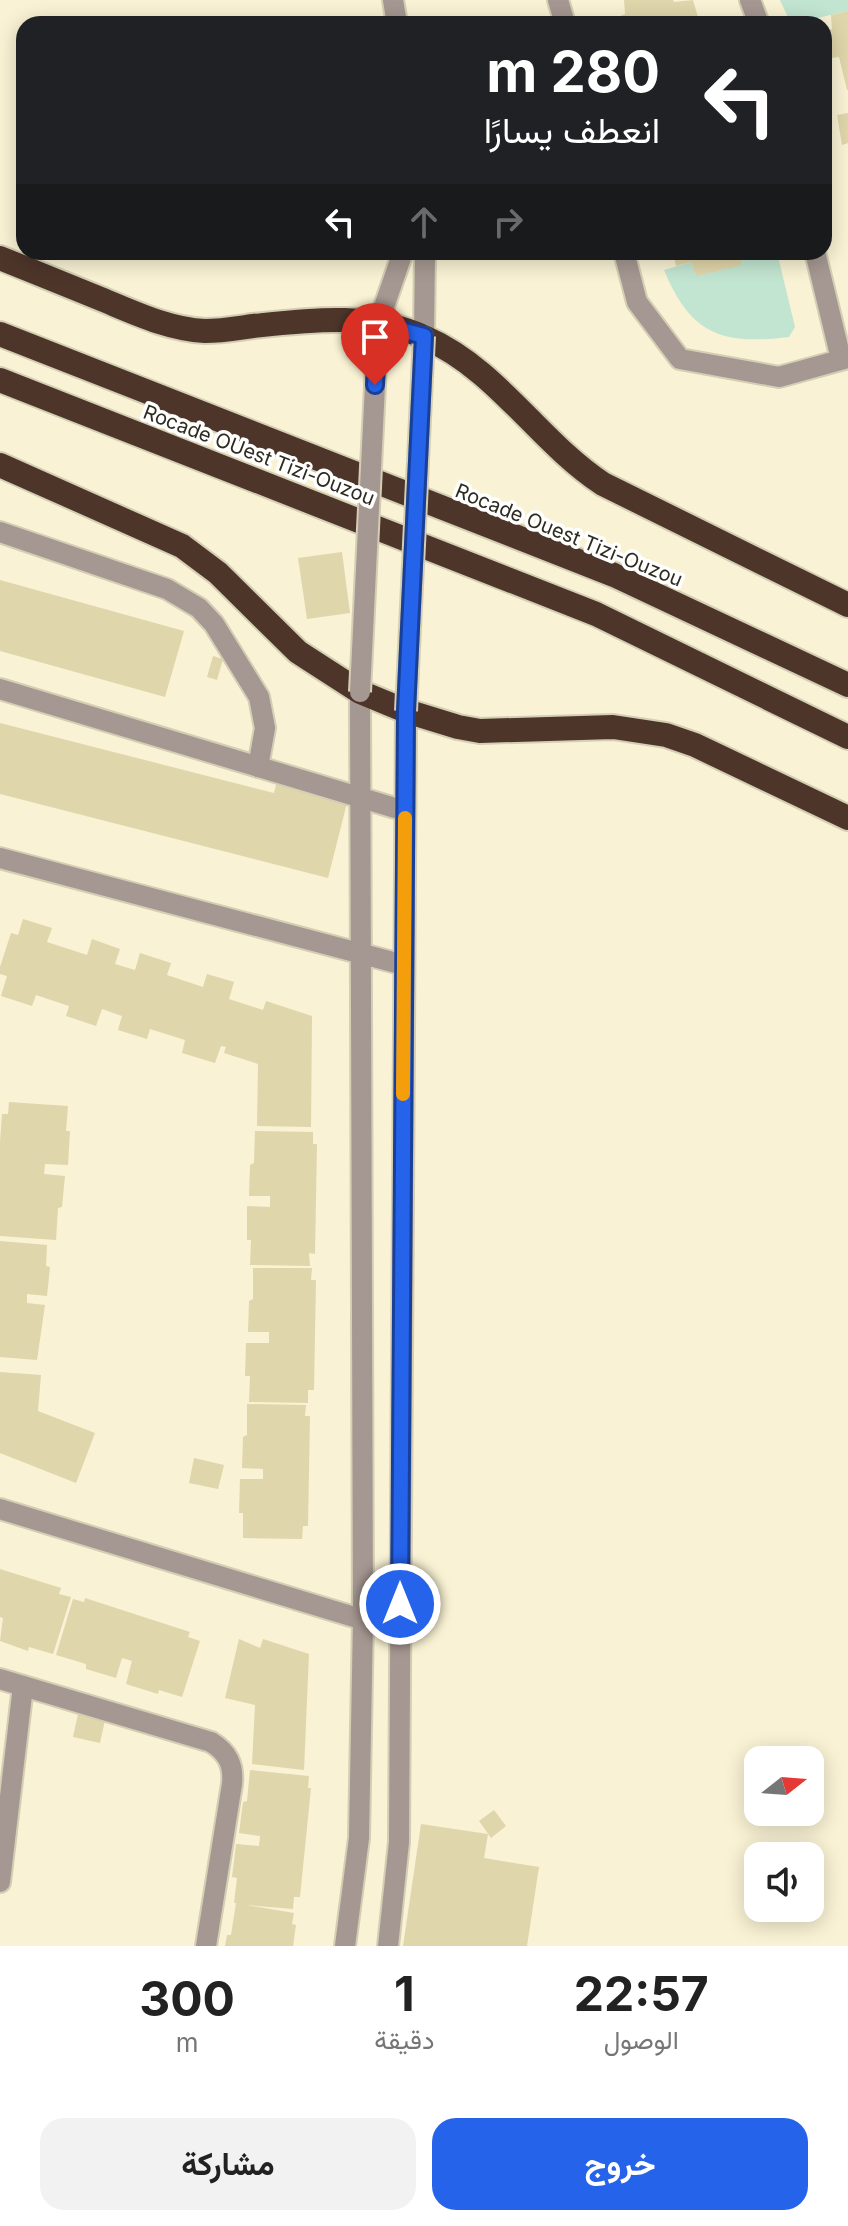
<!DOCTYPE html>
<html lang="ar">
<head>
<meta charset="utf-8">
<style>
  :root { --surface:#fff; --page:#f2f2f2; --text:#222; --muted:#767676; --accent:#2563eb }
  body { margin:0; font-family:Inter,Vazirmatn,sans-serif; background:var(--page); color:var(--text); direction:rtl; height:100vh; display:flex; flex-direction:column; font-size:30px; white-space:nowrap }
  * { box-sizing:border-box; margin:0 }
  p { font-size:26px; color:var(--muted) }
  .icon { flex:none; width:44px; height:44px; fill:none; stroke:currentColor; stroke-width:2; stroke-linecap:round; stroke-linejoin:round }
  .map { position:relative; height:1946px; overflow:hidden; direction:ltr }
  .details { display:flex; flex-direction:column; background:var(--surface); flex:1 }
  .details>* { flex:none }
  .hud { position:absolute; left:16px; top:16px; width:816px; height:244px; border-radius:24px; box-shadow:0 4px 20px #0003; direction:rtl; background:#202124; color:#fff; overflow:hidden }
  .needle { width:52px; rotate:73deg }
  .buttons { position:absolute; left:744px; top:1746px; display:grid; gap:16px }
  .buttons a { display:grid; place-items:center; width:80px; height:80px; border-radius:16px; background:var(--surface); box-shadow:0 4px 20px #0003; font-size:40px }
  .pin { position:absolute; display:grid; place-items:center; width:68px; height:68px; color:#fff; margin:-82px -34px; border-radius:50% 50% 50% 0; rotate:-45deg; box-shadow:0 0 8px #0007 }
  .pin .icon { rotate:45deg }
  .me { position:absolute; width:88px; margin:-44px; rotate:0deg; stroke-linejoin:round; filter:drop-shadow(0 0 6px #0008) }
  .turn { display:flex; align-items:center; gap:28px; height:168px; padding:0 40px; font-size:36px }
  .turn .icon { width:104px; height:104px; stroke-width:2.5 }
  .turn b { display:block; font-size:56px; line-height:68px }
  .lanes { display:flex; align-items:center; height:76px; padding:0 40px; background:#0003; justify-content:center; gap:40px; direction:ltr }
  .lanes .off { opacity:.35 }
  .eta { display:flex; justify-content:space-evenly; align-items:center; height:136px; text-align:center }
  .eta b { font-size:48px; font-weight:700; line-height:56px }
  .button { display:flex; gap:16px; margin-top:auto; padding:16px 40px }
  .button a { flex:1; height:92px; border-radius:24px; background:var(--accent); color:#fff; font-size:32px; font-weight:700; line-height:92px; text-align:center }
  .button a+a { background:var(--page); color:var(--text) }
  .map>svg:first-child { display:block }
  .green { fill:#c2e5d1 }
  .building { fill:#e0d6ab }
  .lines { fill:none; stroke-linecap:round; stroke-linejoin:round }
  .street-casing { stroke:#d4ceb4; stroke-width:24 }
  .highway-casing { stroke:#d4ceb4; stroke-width:28 }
  .street { stroke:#a59791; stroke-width:20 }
  .highway { stroke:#4d3529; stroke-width:24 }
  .street-bridge-casing { stroke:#d4ceb4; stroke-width:24; stroke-linecap:butt }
  .street-bridge { stroke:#a59791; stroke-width:20 }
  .route-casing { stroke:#184099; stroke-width:20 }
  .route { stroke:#2563eb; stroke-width:14 }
  .slow { stroke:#f59e0b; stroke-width:14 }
  .labels { text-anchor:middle; stroke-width:7; stroke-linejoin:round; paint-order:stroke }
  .street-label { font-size:20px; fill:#2e2c20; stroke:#fff }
</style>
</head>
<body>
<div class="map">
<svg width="848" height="1946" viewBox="0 0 848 1946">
  <rect width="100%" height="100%" fill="#f9f2d4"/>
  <g class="green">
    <polygon points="780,0 848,0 848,11 791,24"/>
    <path d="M738 252H777L795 327 789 337C722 345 691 335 664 270L691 262 696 275Z"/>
  </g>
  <g class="building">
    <polygon points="624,0 673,0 674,2 693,0 700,24 614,24 613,19 625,14"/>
    <polygon points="848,11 848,90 847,90 839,57 824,59 824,32 832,29 831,15"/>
    <polygon points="848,113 848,143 842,145 837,115"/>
    <polygon points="673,252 738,252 742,265 696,276 691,262 676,266"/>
    <polygon points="342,552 350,613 307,619 298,558"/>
    <polygon points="0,580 184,631 165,697 0,651"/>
    <polygon points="213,656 223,659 217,680 207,677"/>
    <polygon points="0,723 274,793 277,781 348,799 328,878 0,794"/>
    <polygon points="23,919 52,928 47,942 87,955 92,939 120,949 115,964 135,970 140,953 171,963 167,975 203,987 207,974 234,982 229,999 263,1010 266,1001 312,1016 311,1127 257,1126 258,1064 224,1053 226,1047 221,1046 215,1063 182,1053 185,1040 150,1029 147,1039 118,1030 122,1016 102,1009 96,1026 66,1016 69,1006 36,995 32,1006 1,996 7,976 0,974 0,967 11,933 18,935"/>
    <polygon points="9,1102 68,1106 66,1131 70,1131 68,1165 45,1164 44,1174 65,1176 62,1207 58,1208 56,1240 0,1236 0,1142 2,1114 8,1114"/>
    <polygon points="255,1131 313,1132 313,1144 317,1144 315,1254 309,1253 310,1266 250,1265 251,1240 247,1240 247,1206 270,1207 270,1196 249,1196 250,1165 254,1163"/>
    <polygon points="0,1241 47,1245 46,1266 50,1267 47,1296 27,1294 27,1303 45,1305 37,1360 0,1357"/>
    <polygon points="253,1268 312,1268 311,1280 316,1280 314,1390 308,1390 308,1403 249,1402 250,1376 245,1376 246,1343 269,1343 269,1332 248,1332 249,1301 253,1299"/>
    <polygon points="0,1372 41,1375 38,1411 95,1433 76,1483 0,1453"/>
    <polygon points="247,1404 306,1405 305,1416 310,1416 308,1526 303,1526 302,1539 243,1538 243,1513 239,1513 240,1479 263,1479 263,1469 242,1468 243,1437 247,1435"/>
    <polygon points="194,1458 224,1465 218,1489 189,1483"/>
    <polygon points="0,1569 61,1588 59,1594 71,1597 53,1654 29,1647 28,1651 0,1641 3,1618 0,1617"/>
    <polygon points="85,1598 190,1632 188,1637 200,1641 182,1697 159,1690 158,1694 126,1684 132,1661 122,1658 116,1678 86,1669 86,1664 56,1655 73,1599 84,1602"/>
    <polygon points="239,1639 260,1648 263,1639 309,1654 304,1770 252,1764 255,1705 225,1698"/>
    <polygon points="78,1714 105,1720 100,1743 73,1737"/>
    <polygon points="250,1770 309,1776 308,1788 311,1788 300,1897 294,1897 293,1909 246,1905 294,1913 292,1924 296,1925 293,1946 225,1946 227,1935 231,1935 236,1903 234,1903 237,1878 232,1877 236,1844 259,1846 260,1836 239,1833 243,1802 247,1801"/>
    <polygon points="494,1810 506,1826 491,1838 479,1821"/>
    <polygon points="421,1824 488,1834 484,1858 539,1867 527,1946 403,1946"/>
  </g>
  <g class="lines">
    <g class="street-casing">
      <g id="street">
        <polyline points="393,0 397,24"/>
        <polyline points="558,0 565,24"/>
        <polyline points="750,0 759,24"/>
        <polyline points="624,252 637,302 680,359 779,377 848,358"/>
        <polyline points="815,252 841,359"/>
        <polyline points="378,324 403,252"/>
        <polyline points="424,336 425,252"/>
        <polyline points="0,532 167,589 199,608 214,624 259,697 265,728 258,767"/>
        <polyline points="0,689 405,811"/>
        <polyline points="0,858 404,965"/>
        <polyline points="0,1509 400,1631"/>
        <path d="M0 1679 211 1742C227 1752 234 1764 232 1784L206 1946"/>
        <polyline points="0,1882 23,1686"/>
        <polyline points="345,1946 359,1838 363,1620 360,692"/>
        <polyline points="388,1946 399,1842 406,711"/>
      </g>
    </g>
    <g class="highway-casing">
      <g id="highway">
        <path d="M0 258C34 272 67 285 101 299 135 313 168 329 205 331 221 331 238 328 253 326 311 320 371 312 426 338 498 370 539 442 603 484L848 605"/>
        <polyline points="0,334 614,575 848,685"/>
        <polyline points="0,380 596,614 848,737"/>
        <polyline points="0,465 182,546 218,573 298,652 360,692 406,711 458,727 480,731 613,727 666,735 695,745 848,818"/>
      </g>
    </g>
    <use href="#street" class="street"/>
    <use href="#highway" class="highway"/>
    <g class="street-bridge-casing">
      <g id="street-bridge">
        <polyline points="360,692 378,324"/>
        <polyline points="406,711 424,336"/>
      </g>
    </g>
    <use href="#street-bridge" class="street-bridge"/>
  </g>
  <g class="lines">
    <g class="route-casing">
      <polyline id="route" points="375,385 378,324 424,336 406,711 400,1604"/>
    </g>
    <use href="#route" class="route"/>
    <polyline class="slow" points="403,1094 405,818"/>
  </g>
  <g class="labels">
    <g class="street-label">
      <text transform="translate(259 455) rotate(21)" y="7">Rocade OUest Tizi-Ouzou</text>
      <text transform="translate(569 535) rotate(22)" y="7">Rocade Ouest Tizi-Ouzou</text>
    </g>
  </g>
</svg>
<div class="buttons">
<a><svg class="needle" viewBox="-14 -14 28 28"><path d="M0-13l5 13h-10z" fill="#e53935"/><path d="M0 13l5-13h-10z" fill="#767676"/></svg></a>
<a><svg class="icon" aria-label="sound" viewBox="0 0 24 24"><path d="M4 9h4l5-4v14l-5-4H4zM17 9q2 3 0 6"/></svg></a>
</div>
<div class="pin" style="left:375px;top:385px;background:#d93025"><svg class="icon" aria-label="arrive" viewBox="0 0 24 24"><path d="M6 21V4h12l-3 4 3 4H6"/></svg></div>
<svg class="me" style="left:400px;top:1604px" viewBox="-20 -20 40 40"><circle r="17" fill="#2563eb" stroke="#fff" stroke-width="3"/><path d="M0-11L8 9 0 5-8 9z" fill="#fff"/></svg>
<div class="hud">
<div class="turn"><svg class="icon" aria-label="left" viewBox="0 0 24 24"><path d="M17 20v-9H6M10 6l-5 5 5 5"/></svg><div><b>280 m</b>انعطف يسارًا</div></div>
<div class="lanes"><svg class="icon" aria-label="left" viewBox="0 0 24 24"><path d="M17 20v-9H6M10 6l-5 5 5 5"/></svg><svg class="icon off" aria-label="ahead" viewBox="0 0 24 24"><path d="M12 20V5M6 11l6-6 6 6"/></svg><svg class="icon off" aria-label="right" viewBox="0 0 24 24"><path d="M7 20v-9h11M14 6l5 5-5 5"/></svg></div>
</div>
</div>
<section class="details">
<div class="eta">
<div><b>22:57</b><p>الوصول</p></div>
<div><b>1</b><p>دقيقة</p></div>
<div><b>300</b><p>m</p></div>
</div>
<div class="button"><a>خروج</a><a>مشاركة</a></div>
</section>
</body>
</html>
